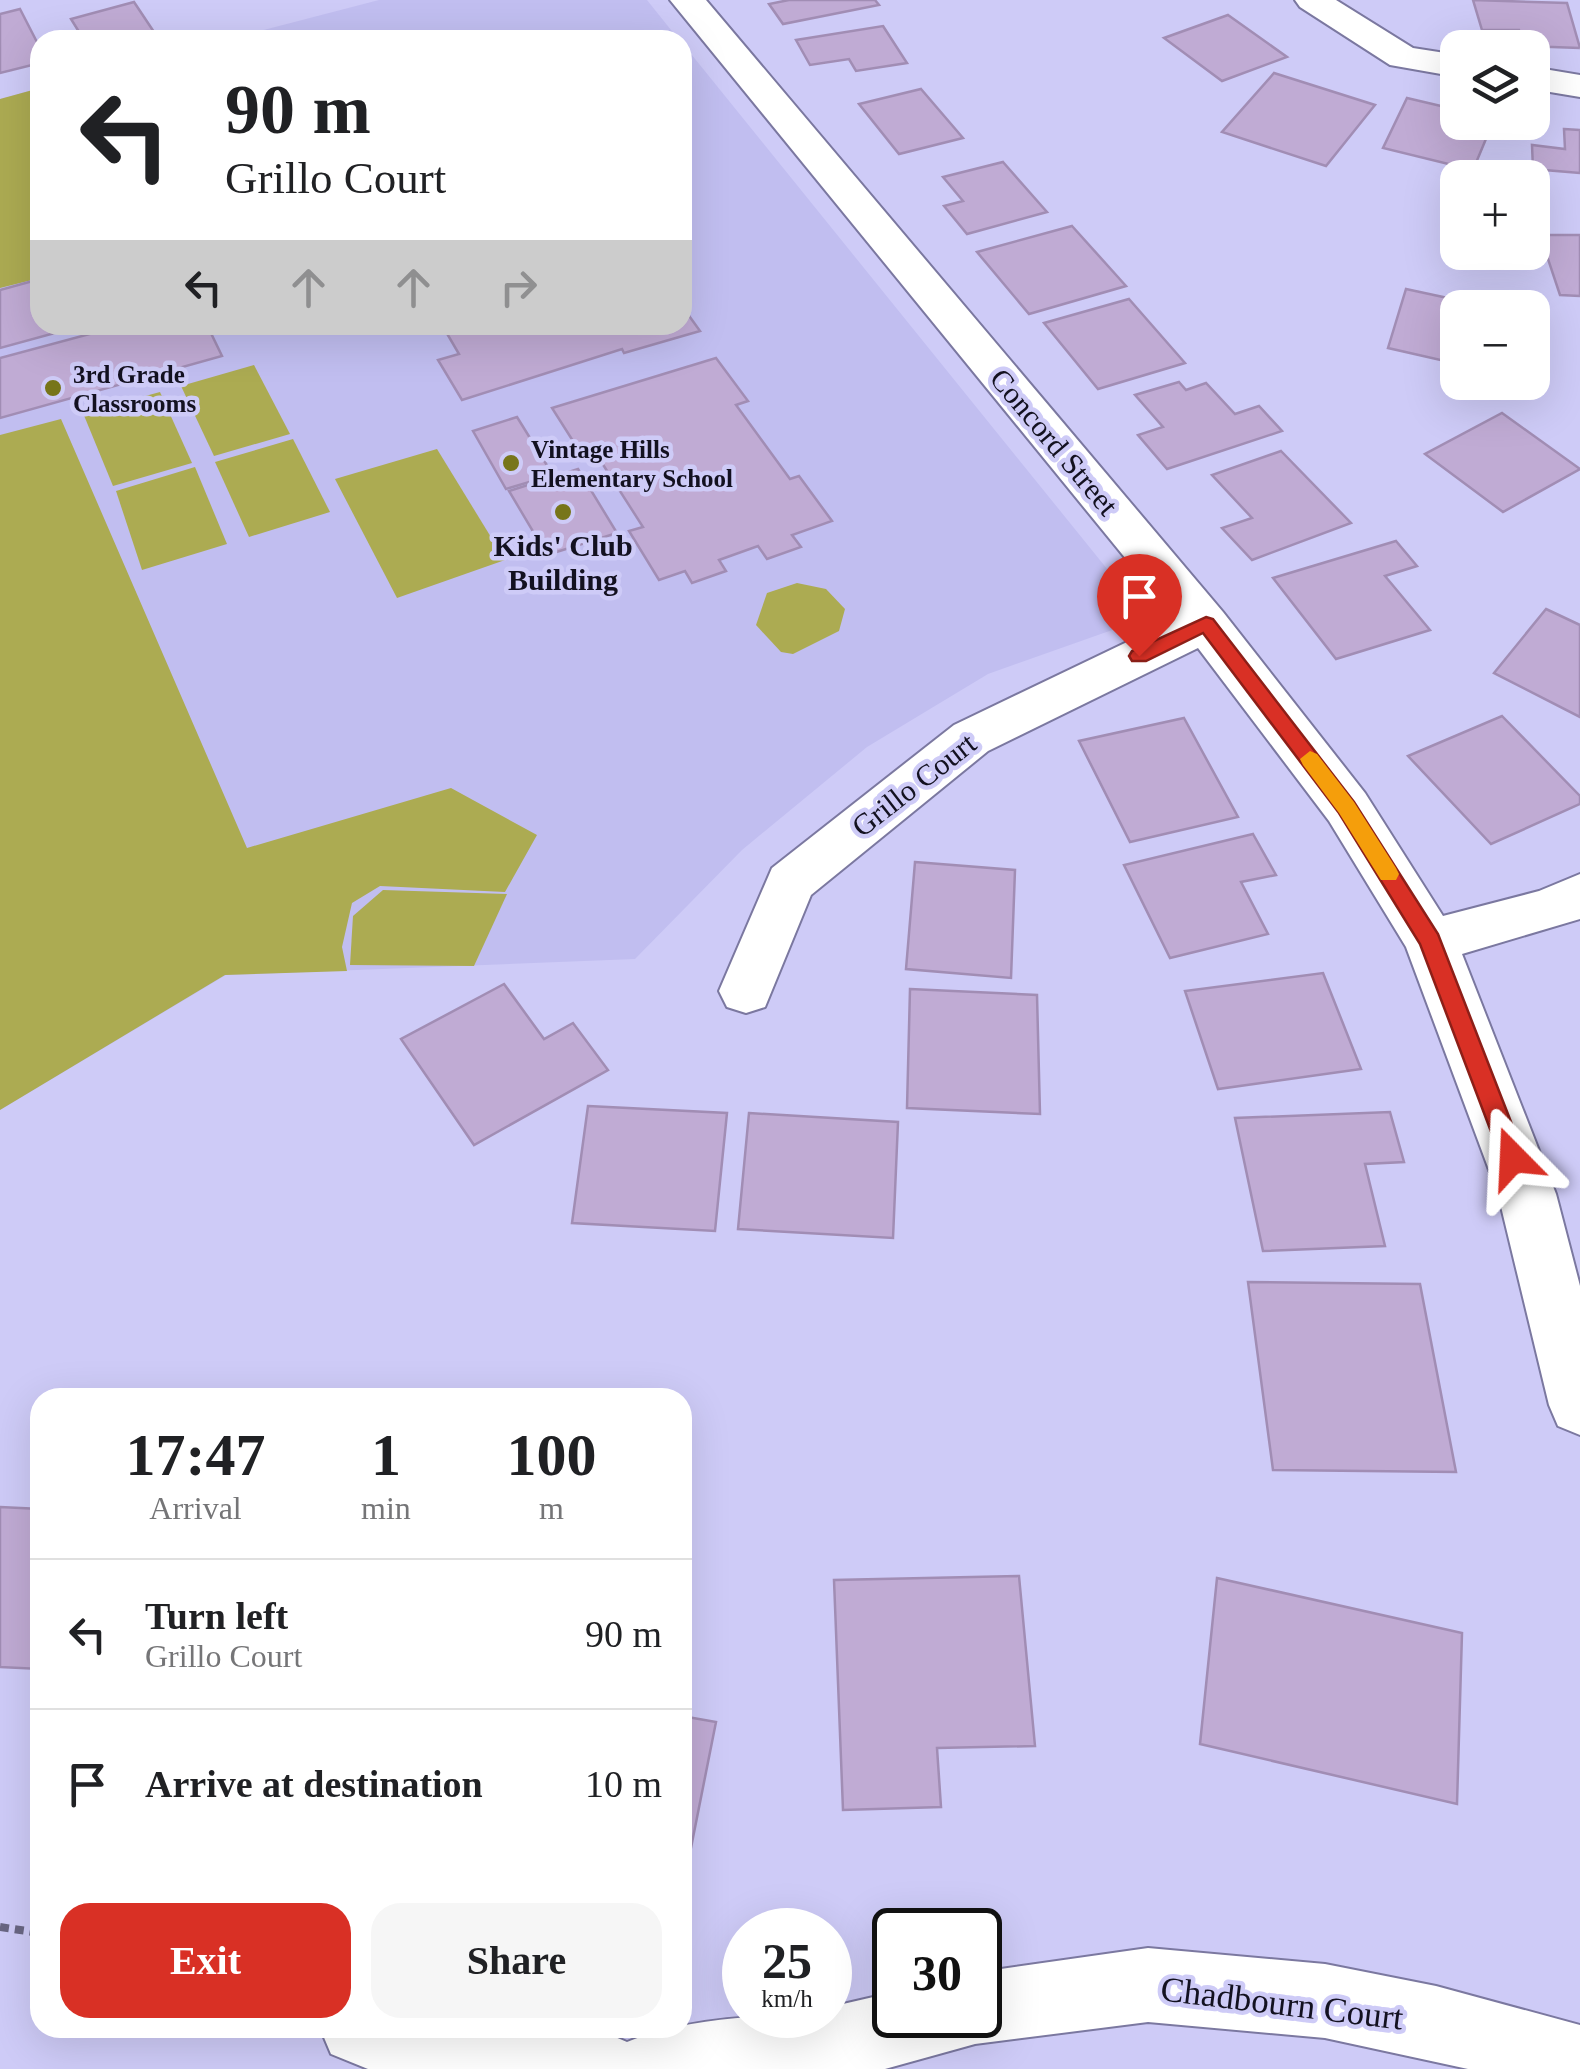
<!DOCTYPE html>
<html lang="en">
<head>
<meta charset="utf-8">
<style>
  :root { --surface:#fff; --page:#f6f6f6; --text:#202124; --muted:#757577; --line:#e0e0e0; --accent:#d93025 }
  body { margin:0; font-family:"Times New Roman",serif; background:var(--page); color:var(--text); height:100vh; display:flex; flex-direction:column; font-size:38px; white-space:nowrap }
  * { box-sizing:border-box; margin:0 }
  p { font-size:32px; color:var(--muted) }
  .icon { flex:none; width:55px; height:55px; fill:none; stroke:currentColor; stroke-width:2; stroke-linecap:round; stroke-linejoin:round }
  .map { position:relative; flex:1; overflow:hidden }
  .drawer { position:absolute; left:30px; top:1388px; width:662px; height:650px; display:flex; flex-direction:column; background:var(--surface); border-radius:30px; box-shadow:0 10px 40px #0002 }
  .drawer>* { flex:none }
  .hud { position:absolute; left:30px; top:30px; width:662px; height:305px; border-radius:30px; box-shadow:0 10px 40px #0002; background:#fff; color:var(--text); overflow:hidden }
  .fabs { position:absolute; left:1440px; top:30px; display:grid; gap:20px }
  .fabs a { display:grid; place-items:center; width:110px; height:110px; border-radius:20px; background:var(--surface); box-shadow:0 10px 40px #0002; font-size:50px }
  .speed { position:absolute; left:722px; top:1908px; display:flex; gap:20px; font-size:50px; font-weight:700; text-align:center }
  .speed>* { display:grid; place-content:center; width:130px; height:130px; border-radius:50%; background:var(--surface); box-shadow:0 10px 40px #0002; line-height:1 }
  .speed small { font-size:25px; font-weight:400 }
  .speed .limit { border:5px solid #111; border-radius:15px; background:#fff; color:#111 }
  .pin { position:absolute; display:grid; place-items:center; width:85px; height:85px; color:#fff; margin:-102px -42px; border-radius:50% 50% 50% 0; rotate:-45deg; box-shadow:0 0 10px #0007 }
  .pin .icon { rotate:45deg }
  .me { position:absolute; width:110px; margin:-55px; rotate:339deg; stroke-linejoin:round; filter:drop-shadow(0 0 8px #0008) }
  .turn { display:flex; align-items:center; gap:35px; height:210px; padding:0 30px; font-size:45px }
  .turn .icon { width:130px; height:130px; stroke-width:2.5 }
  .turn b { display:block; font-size:70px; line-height:85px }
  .lanes { display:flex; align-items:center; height:95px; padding:0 30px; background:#0003; justify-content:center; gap:50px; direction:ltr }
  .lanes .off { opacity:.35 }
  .eta { display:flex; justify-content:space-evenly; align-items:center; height:170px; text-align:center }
  .eta b { font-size:60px; font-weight:600; line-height:70px }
  .button { display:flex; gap:20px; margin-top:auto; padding:20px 30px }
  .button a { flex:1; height:115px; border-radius:30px; background:var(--accent); color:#fff; font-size:40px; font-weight:600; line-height:115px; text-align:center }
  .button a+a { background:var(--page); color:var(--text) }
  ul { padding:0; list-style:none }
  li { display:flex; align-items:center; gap:30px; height:150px; padding:0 30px; border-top:2px solid var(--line) }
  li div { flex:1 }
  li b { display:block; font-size:38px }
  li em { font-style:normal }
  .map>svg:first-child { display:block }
  .built { fill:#c1bef0 }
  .green { fill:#acab52 }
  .building { fill:#c0abd4; stroke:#a18db4; stroke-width:2.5 }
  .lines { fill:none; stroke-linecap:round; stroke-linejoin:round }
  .minor-casing { stroke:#7b78a0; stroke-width:4 }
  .path { stroke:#696683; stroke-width:8; stroke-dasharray:9 6; stroke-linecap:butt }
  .minor { fill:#fff; fill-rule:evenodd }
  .route { fill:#d93025; stroke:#8d1f18; stroke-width:2.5 }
  .slow { fill:#f59e0b }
  .poi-dot { fill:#77751a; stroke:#cecbf7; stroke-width:4 }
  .labels { text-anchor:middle; stroke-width:9; stroke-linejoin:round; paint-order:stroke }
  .far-poi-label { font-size:25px; font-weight:bold; fill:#131120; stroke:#cecbf7; text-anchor:start }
  .street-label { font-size:30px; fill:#131120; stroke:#cecbf7 }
  .poi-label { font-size:30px; font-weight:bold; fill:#131120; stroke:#cecbf7 }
  .near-street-label { font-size:35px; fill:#131120; stroke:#cecbf7 }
</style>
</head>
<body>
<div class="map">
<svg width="1580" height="2069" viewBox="0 0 1580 2069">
  <rect width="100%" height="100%" fill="#cecbf7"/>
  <g class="built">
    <polygon points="379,0 647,0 679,40 225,40"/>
    <polygon points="683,44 1133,601 1115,629 988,674 867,747 742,850 635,959 226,975 0,1110 0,99 40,88 40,325 682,325"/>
  </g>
  <g class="green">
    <polygon points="40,88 40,278 0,288 0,99"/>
    <polygon points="254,365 290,434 214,456 181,386"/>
    <polygon points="160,392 192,463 113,486 83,413"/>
    <polygon points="61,419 247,848 451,788 537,835 505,892 380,886 352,903 342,947 347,971 225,975 0,1110 0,435"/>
    <polygon points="293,439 330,512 249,537 215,462"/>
    <polygon points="437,449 505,560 397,598 335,479"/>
    <polygon points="195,467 227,544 142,570 116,491"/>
    <polygon points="797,583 826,589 845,609 839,631 793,654 781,652 756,625 767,593"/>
    <polygon points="383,890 507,894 474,966 350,965 353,916"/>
  </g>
  <g class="building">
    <polygon points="789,0 875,0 879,5 783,24 769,4"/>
    <polygon points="1473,0 1567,3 1580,48 1524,46 1519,30 1482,30"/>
    <polygon points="134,2 156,35 135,40 84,40 71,19"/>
    <polygon points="20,9 40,48 40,63 0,73 0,14"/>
    <polygon points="1228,15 1287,57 1222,81 1164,38"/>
    <polygon points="883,26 907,63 856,71 849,59 810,65 796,40"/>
    <polygon points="1274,73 1375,105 1326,166 1222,132"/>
    <polygon points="921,89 963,138 899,154 859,104"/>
    <polygon points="1407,98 1458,110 1458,122 1493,122 1473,170 1383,148"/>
    <polygon points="1564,129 1580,130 1580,173 1533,169 1532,145 1565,149"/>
    <polygon points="1003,162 1047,212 967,234 944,206 963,201 943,177"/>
    <polygon points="1072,226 1126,286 1029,314 977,252"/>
    <polygon points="1540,235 1580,235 1580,296 1560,295"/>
    <polygon points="40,279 40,325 84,325 0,348 0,290"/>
    <polygon points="1406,289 1457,300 1451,323 1458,325 1458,364 1388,348"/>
    <polygon points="1129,299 1185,363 1098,389 1044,323"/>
    <polygon points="682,306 700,331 624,353 622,349 462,400 438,360 459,354 442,325 682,325"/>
    <polygon points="123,325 207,325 222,356 0,418 0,358"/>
    <polygon points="716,358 748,401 736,405 790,479 799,476 832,521 792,535 801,547 767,559 758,546 719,560 726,571 692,583 685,571 659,580 629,531 643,527 593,449 580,452 552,408"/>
    <polygon points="1179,382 1186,390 1206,383 1235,414 1259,406 1282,431 1167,469 1138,435 1163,427 1135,395"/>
    <polygon points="1502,413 1580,469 1503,512 1425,454"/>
    <polygon points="517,417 553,475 506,489 473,431"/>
    <polygon points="1281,451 1351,523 1252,560 1222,528 1252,518 1212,475"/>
    <polygon points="578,469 617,533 547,555 509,491"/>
    <polygon points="1396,541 1417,566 1385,576 1430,630 1336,659 1273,578"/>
    <polygon points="1546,609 1580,625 1580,717 1494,673"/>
    <polygon points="1502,716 1580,796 1580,804 1491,844 1408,756"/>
    <polygon points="1184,718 1238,817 1130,842 1079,741"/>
    <polygon points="1253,834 1276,875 1241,882 1268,934 1170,958 1124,865"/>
    <polygon points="915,862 1015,870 1011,978 906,969"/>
    <polygon points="1323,973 1361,1069 1218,1089 1185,991"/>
    <polygon points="504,984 544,1039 573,1023 608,1070 474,1145 401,1039"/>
    <polygon points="910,989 1037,995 1040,1114 907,1108"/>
    <polygon points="588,1106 727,1113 715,1231 572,1223"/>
    <polygon points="1390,1112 1404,1162 1365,1164 1385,1246 1263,1251 1235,1118"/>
    <polygon points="749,1113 898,1122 893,1238 738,1229"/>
    <polygon points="1248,1282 1420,1284 1456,1472 1273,1470"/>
    <polygon points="0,1507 40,1509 40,1669 0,1667"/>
    <polygon points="1019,1576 1035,1746 937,1748 941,1807 843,1810 834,1580"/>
    <polygon points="1217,1578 1462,1633 1457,1804 1200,1744"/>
    <polygon points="682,1716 716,1722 682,1893"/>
  </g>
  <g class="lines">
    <g class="minor-casing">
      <g id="minor">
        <polygon points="670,0 706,0 1223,612 1365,793 1443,916 1539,891 1580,874 1580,919 1462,954 1556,1194 1580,1286 1580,1435 1558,1426 1549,1405 1498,1194 1406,947 1329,821 1198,648 988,751 811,895 765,1007 746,1013 727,1007 719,991 772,868 954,725 1175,619"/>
        <polygon points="1295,0 1336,0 1413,48 1458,55 1458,77 1390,65 1300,7"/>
        <polygon points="1532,67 1580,75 1580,97 1532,89"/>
        <path d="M1148 1948 1325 1964 1436 1986 1580 2025V2069H1468L1325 2038 1148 2022 975 2044 885 2069H368L331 2054 320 2028H573L601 2031 627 2042C688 2017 764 2015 830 2015V2007L895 1992V2015H980V1972Z"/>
      </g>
    </g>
    <polyline class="path" points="0,1927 40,1933"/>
    <use href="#minor" class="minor"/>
  </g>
  <polygon class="route" points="1206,617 1213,619 1354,802 1438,934 1525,1158 1522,1165 1513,1168 1505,1165 1501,1158 1420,944 1339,813 1203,633 1146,661 1132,661 1129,656 1132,651"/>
  <polygon class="slow" points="1310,751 1317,754 1354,802 1396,868 1399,874 1396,880 1381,880 1339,813 1303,765 1300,759"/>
  <g class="poi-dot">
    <circle cx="53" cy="388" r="10"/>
    <circle cx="511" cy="463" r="10"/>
    <circle cx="563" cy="512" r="10"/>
  </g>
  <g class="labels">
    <g class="far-poi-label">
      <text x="73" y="383">3rd Grade<tspan x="73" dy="29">Classrooms</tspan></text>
      <text x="531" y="458">Vintage Hills<tspan x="531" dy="29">Elementary School</tspan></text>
    </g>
    <g class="street-label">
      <text transform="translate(1054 442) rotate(50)" y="10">Concord Street</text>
      <text transform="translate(914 785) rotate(-38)" y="10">Grillo Court</text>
    </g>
    <g class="poi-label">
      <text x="563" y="556">Kids' Club<tspan x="563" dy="34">Building</tspan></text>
    </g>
    <g class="near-street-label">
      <text transform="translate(1282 2003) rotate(7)" y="12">Chadbourn Court</text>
    </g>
  </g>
</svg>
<div class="fabs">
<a><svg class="icon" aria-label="layers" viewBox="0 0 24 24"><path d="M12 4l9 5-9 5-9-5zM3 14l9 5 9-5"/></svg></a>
<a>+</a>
<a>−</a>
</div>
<div class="speed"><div>25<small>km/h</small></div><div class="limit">30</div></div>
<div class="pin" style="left:1139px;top:656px;background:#d93025"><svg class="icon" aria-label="arrive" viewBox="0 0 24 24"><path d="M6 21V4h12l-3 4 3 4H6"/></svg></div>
<svg class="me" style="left:1513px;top:1158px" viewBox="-20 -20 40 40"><path d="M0-17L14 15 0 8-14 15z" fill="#d93025" stroke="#fff" stroke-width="4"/></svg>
<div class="hud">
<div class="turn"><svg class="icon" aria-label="left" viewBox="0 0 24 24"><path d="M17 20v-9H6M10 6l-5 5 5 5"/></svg><div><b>90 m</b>Grillo Court</div></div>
<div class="lanes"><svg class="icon" aria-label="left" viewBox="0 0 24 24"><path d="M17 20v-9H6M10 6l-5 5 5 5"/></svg><svg class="icon off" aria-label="ahead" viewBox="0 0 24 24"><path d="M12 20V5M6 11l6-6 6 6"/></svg><svg class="icon off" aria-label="ahead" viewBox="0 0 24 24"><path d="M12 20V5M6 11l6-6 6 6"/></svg><svg class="icon off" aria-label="right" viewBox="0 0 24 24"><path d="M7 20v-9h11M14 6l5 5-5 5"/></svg></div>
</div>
<section class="drawer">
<div class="eta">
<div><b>17:47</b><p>Arrival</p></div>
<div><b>1</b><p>min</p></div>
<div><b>100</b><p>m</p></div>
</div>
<ul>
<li><svg class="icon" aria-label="left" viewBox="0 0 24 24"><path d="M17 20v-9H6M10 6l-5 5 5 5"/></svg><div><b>Turn left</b><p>Grillo Court</p></div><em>90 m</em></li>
<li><svg class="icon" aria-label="arrive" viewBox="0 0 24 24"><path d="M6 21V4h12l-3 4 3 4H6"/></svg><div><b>Arrive at destination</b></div><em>10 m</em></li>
</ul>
<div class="button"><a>Exit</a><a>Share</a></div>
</section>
</div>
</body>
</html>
